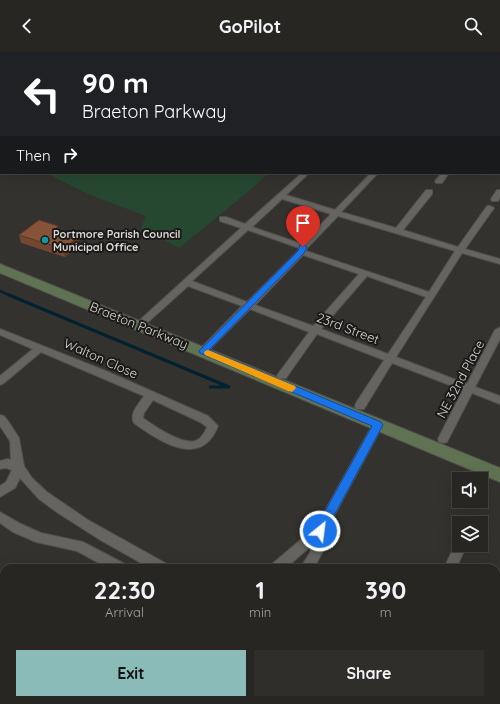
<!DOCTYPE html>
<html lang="en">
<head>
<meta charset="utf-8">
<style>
  :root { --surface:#272623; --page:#2f2e2b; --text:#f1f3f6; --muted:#a4a5a6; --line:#434341; --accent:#8bbbb9 }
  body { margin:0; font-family:Quicksand,sans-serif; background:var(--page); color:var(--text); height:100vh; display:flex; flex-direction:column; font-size:15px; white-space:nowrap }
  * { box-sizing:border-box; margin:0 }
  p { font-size:13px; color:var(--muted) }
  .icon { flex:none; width:22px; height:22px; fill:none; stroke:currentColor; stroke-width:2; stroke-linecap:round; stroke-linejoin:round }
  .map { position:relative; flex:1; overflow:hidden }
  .drawer { position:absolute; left:0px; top:512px; width:500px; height:140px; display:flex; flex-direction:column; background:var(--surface); border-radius:12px 12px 0 0; box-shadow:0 4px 16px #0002,0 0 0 1px var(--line) }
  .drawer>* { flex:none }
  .top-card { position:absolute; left:0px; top:0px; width:500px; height:122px; box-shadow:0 4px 16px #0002,0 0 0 1px var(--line); background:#202124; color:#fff; overflow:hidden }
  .buttons { position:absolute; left:452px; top:420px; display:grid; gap:8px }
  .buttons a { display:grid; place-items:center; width:36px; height:36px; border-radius:0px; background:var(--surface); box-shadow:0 4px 16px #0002,0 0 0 1px var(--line); font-size:20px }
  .pin { position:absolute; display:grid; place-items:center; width:34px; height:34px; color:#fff; margin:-41px -17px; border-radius:50% 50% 50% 0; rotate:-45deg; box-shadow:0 0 4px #0007 }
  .pin .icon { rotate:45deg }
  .me { position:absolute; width:44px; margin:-22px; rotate:29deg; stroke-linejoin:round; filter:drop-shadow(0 0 3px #0008) }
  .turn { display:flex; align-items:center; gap:14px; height:84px; padding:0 16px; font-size:18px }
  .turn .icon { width:52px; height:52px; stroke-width:2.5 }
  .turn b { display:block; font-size:28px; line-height:34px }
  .then { display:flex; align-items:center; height:38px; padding:0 16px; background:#0003; gap:8px; font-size:15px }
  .eta { display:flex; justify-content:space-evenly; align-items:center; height:68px; text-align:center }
  .eta b { font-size:24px; font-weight:700; line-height:28px }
  .primary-button { display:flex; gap:8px; margin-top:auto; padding:8px 16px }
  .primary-button a { flex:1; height:46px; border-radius:0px; background:var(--accent); color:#111; font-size:16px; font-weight:700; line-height:46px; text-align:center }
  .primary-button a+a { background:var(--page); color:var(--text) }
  header { display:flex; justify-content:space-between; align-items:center; height:52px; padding:0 16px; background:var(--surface); font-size:18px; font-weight:700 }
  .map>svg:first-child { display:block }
  .industrial { fill:#45372a }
  .green { fill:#264831 }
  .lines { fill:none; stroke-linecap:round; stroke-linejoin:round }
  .stream-far1 { stroke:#00212f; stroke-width:2.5 }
  .stream { stroke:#00212f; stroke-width:3 }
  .street-casing { stroke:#504f4c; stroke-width:2 }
  .secondary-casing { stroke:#504f4c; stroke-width:2 }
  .street { fill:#666460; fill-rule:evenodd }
  .secondary { fill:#5f7352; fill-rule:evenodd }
  .wall { fill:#734730 }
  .shaded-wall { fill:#5e3927 }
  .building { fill:#865238; stroke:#5e3927 }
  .route { fill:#1a73e8; stroke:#114b97 }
  .slow { fill:#f59e0b }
  .culture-dot { fill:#0f9aa8; stroke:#1b1a18; stroke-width:1.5 }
  .labels { text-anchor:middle; stroke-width:4; stroke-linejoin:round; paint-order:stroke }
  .far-poi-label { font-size:11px; font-weight:bold; fill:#d9d8d5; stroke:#1b1a18; text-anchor:start }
  .street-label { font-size:13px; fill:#d9d8d5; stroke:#1b1a18 }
</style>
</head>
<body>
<header><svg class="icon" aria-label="back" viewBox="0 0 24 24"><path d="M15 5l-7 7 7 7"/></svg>GoPilot<svg class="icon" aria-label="search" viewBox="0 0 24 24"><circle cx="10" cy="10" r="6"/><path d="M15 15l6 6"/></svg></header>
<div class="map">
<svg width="500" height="652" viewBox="0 0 500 652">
  <rect width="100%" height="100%" fill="#34322f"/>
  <polygon class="industrial" points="0,0 195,0 197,1 1,1 1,22"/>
  <polygon class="green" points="46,121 269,121 249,139 179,196 141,176 146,164 88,142"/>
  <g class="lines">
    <polyline class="stream-far1" points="0,239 11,244"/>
    <polyline class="stream" points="9,243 229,335 210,335"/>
    <g class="street-casing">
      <g id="street">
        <polygon points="275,0 281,0 282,1 276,1"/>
        <polygon points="306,0 314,0 305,1"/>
        <polygon points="359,0 366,0 367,1 360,1"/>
        <polygon points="414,0 420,0 413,1"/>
        <rect x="499" y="115" width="1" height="4"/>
        <path d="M302 121H309L286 143 335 158 371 121H378L341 160 396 176 426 138H432V142L403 178 458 195 487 154H490L494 156 465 197 500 207V212L462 201 396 305 467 332 495 278 500 275V287L475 335 500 344V352L472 341 447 390 443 391 439 390 438 387 463 338 392 311 364 357H356L355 354 356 351 384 308 317 282 286 326H278L277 324 278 322 309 280 250 257 206 301H200L198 299 200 297 242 254 188 234 148 270 145 271 140 268 241 176 220 169V165H226L245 172ZM282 147 331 162 302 192 252 175ZM338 164 455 199 429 240 306 199 307 196ZM248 178 299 196 298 199 247 250 192 229ZM303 203 359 222 313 274 255 253ZM367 224 426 245 388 302 321 277Z"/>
        <polygon points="442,121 449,121 442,131 436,131 435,129"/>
        <polygon points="497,138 500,138 500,145 498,149 492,149 491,147"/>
        <path d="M0 277 106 319 208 364 218 374C201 417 160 390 134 371 129 361 139 352 144 344L41 300 4 331 0 333V324L33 297 0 283ZM153 348 200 370 207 375C205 380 201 387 195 389 182 393 154 374 143 366L144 361Z"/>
        <polygon points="0,363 4,364 8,369 19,386 24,414 32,426 47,440 88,468 167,512 168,516 150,516 102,489 58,461 39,447 20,426 15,436 0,445 0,434 6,430 12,418 6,416 0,417 0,409 7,407 11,408 10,389 0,374"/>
        <polygon points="378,369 382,370 383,373 326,479 323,499 314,516 300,516 310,501 312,493 286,516 271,516 272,512 316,475 374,370"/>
        <polygon points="0,460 21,472 41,481 83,490 125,512 126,516 108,516 77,499 36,490 13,480 0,471"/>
        <polygon points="459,488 459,493 467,493 456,516 444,516 457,489"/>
        <polygon points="496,645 500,647 500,652 481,652 480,648 496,648"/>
        <polygon points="376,648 391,648 390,652 375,652"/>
      </g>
    </g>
    <g class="secondary-casing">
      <g id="secondary">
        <polygon points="233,0 242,0 243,1 234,1"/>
        <rect x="499" y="74" width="1" height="6"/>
        <polygon points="0,212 500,416 500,430 0,221"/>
      </g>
    </g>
    <use href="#street" class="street"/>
    <use href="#secondary" class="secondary"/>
  </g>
  <polygon class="wall" points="59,179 79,193 65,205 21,191 19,183"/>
  <g class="shaded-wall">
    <polygon points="58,174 60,182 54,178"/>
    <polygon points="78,185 79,193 65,205 63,197"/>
  </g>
  <polygon class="building" points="39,168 58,174 54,178 78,185 63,197 19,183"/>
  <polygon class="route" points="303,192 307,195 304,201 209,298 381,370 383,373 324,482 320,484 316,482 314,479 372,374 200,301 199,299 298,199 300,193"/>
  <polygon class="slow" points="208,298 295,334 296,336 292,340 288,339 205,303 204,301 205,299"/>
  <circle class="culture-dot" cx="45" cy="188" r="4"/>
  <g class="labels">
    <g class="far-poi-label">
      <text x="53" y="186">Portmore Parish Council<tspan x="53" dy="13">Municipal Office</tspan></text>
    </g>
    <g class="street-label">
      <text transform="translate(139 273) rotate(22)" y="5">Braeton Parkway</text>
      <text transform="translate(348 276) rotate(21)" y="5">23rd Street</text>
      <text transform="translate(101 306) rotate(24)" y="5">Walton Close</text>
      <text transform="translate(460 327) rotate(-62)" y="5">NE 32nd Place</text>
    </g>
  </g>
</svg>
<div class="buttons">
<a><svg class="icon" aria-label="sound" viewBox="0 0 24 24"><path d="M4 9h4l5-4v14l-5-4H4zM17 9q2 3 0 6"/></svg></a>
<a><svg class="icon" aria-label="layers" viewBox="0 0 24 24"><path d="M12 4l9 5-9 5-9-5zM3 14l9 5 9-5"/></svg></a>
</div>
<div class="pin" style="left:303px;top:195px;background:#d93025"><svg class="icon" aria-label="arrive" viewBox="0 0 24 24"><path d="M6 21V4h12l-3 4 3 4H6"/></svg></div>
<svg class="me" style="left:320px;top:479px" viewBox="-20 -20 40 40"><circle r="17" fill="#1a73e8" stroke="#fff" stroke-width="3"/><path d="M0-11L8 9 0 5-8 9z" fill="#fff"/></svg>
<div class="top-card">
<div class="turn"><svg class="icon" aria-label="left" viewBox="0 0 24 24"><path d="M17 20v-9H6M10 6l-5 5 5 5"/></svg><div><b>90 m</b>Braeton Parkway</div></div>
<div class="then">Then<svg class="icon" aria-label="right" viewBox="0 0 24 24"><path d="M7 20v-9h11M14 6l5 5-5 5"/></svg></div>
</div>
<section class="drawer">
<div class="eta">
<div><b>22:30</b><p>Arrival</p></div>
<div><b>1</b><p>min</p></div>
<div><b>390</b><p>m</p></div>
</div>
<div class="primary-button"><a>Exit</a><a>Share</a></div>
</section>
</div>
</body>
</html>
